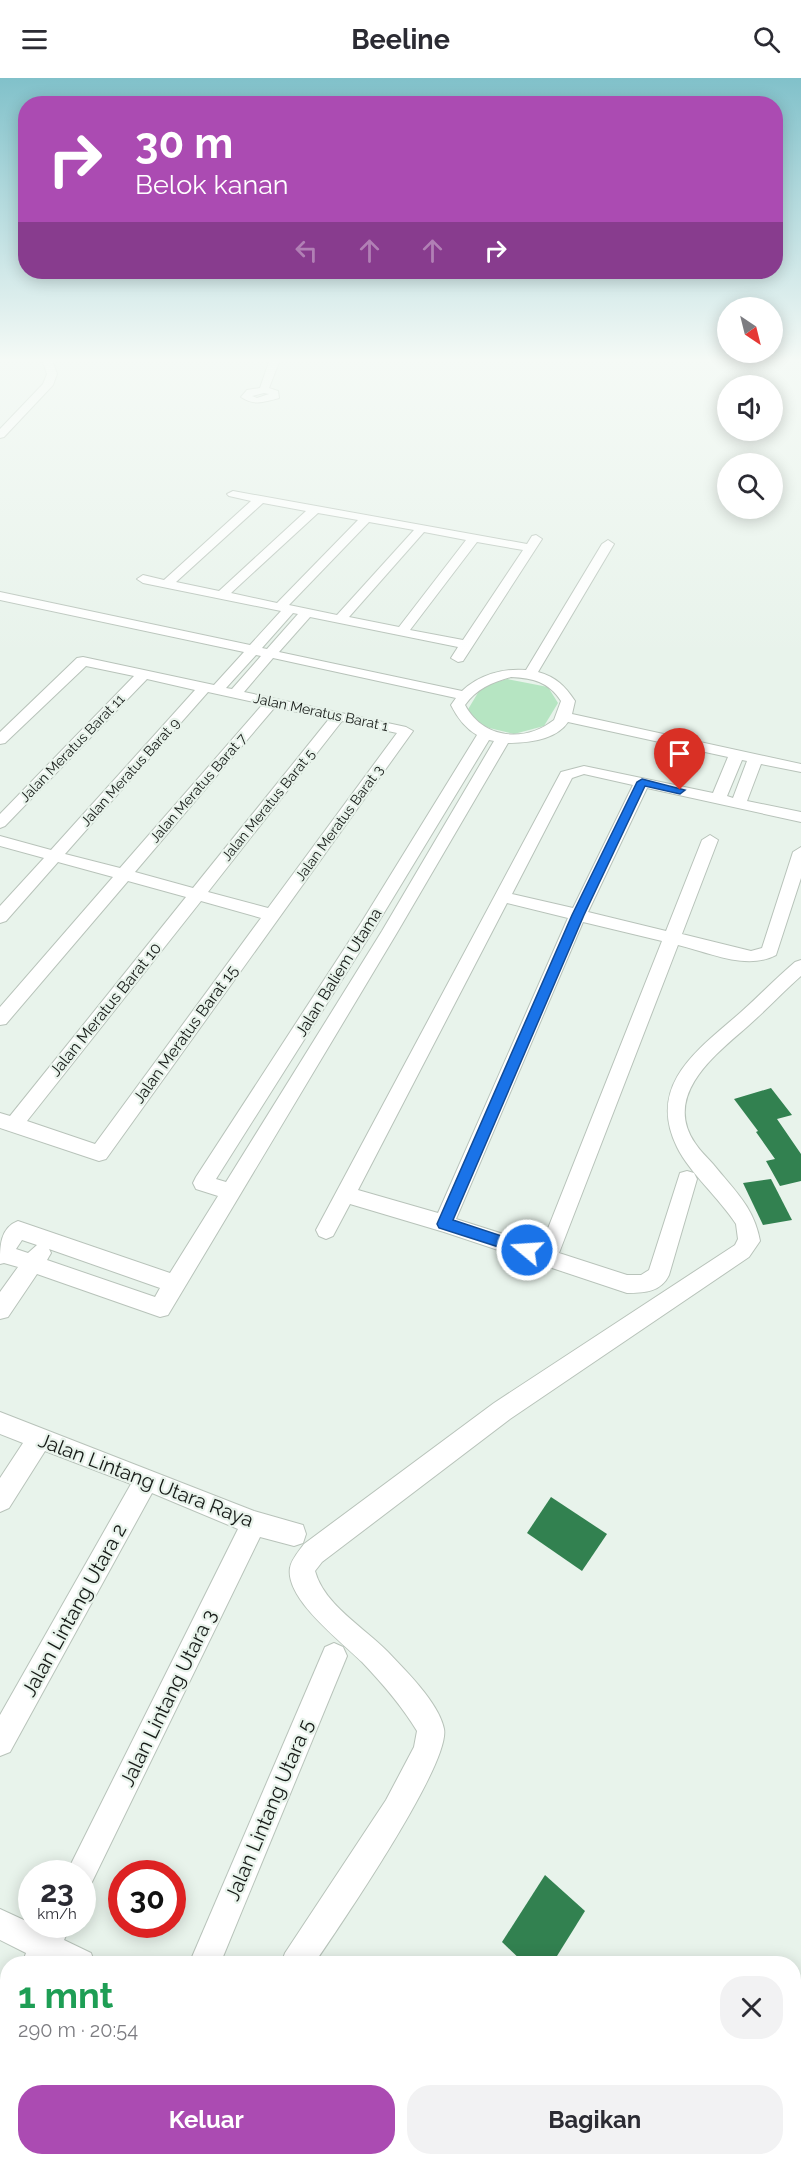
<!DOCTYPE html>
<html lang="id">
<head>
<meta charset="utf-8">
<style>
  :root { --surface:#fff; --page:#f2f2f3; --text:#2b2b33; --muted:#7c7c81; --accent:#ab4bb2 }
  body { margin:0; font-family:Raleway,sans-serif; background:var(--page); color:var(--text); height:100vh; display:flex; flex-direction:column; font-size:22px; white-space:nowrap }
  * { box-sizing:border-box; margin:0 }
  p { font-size:20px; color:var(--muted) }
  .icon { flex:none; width:33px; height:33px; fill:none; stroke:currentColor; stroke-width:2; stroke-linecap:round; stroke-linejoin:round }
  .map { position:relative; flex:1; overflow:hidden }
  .sheet { position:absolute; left:0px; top:1878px; width:801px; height:210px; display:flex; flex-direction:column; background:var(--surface); border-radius:24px 24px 0 0; box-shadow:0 3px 15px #0003 }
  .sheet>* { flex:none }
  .top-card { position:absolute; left:18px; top:18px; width:765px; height:183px; border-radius:24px; box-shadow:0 3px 15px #0003; background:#ab4bb2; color:#fff; overflow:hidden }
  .needle { width:39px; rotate:145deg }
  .tools { position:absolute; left:717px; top:219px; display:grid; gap:12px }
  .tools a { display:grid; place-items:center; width:66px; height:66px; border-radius:50%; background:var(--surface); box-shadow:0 3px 15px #0003; font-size:30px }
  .speed { position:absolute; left:18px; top:1782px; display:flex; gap:12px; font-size:30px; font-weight:700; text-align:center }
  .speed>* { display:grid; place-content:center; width:78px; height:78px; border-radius:50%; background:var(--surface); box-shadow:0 3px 15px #0003; line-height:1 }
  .speed small { font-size:15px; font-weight:400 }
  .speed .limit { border:9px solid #d22; background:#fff; color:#111 }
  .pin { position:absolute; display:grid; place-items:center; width:51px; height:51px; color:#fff; margin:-62px -26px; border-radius:50% 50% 50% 0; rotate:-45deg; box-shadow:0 0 6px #0007 }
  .pin .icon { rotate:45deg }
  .me { position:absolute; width:66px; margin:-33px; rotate:288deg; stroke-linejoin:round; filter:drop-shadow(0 0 4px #0008) }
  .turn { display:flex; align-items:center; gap:21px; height:126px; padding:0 18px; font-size:27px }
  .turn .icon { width:78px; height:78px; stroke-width:2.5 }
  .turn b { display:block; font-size:42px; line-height:51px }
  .lanes { display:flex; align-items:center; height:57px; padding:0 18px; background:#0003; justify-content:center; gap:30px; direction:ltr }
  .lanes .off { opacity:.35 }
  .round { display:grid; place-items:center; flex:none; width:63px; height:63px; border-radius:24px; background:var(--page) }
  .headline { display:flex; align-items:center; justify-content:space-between; height:102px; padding:0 18px }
  h1 { font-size:36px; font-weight:700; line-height:45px; color:#1e9e55 }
  .cta { display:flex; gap:12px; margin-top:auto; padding:12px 18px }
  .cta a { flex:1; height:69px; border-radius:24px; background:var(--accent); color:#fff; font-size:24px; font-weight:700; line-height:69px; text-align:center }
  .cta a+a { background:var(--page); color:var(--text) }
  header { display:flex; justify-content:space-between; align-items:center; height:78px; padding:0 18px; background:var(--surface); font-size:27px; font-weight:700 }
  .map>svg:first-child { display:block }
  .green { fill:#b6e5c2 }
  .building { fill:#328150 }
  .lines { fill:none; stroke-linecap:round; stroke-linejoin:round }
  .minor-casing { stroke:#b8c3ba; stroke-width:2 }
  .minor { fill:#fff; fill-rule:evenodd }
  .route { fill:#1a73e8; stroke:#114b97; stroke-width:1.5 }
  .labels { text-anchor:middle; stroke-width:4.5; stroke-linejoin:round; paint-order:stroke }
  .far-street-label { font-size:14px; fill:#161a17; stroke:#e8f3eb }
  .street-label { font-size:16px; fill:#161a17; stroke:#e8f3eb }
  .near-street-label { font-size:20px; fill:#161a17; stroke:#e8f3eb }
</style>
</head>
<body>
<header><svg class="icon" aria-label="menu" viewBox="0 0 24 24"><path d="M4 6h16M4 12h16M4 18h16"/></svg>Beeline<svg class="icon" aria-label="search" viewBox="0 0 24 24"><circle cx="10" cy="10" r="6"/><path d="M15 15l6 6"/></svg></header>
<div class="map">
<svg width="801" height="2088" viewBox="0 0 801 2088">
  <rect width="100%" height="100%" fill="#e8f3eb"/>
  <polygon class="green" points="507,601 548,609 558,625 544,648 514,656 481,648 467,633 482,608"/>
  <g class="building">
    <polygon points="771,1010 792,1037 777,1041 801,1076 801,1103 780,1108 766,1083 775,1081 756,1054 758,1053 734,1021"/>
    <polygon points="771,1101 792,1142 763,1147 743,1105"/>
    <polygon points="551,1419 607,1456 582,1493 527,1455"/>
    <polygon points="545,1797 585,1833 552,1886 525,1886 502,1864"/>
  </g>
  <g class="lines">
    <g class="minor-casing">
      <g id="minor">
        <polygon points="43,284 53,284 57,296 53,307 4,359 0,360 0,351 43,306 47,296"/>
        <path d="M269 284H279L269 310 278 313 279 320C264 324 254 328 241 319L247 312 260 310ZM264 315 269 316 257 320 252 318Z"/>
        <path d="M233 413 527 466 532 458 536 457 542 461 463 583 458 584 451 580 458 569 310 539 279 574 462 613C479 597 503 590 526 592L602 466 608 462 614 466 538 594C556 599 565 608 575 623L572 636 801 686V694L761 686 747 723 801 734V744L647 710 588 834 666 853 702 762 710 757 718 762 682 856 751 873 762 870 793 774 801 769V800L776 877C747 893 708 874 678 867L559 1175 627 1197H641L649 1192 680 1095 687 1093 694 1095 697 1101 669 1197C661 1214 644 1215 627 1215L444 1154 350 1126 333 1158 326 1161 319 1158 316 1152 561 694 584 688 713 715 728 679 568 644C556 662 528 665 508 665L398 853 168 1237 160 1239 37 1196 8 1239 0 1241V1214L18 1189 4 1185 0 1186C0 1168 0 1150 18 1143L170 1195 218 1118 196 1111 193 1105 196 1099 361 845 477 657C465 650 457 639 451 627L456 620 273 580 244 614 406 649 413 653 106 1081 99 1083 0 1050V1035L10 1038 186 819 128 803 6 946 0 947V929L113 799 58 784 6 843 0 845V828L44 780 0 768V758L51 772 195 612 147 601 5 748 0 750V736L134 598 86 588 5 665 0 666V654L77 580 83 579 214 607 244 574 0 522V514L250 567 281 533 143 505 137 501 143 497 164 502 251 423 229 418 227 416ZM263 425 306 433 219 513 176 504ZM318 435 358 442 277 525 231 515ZM369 444 414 452 337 537 289 527ZM424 454 466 462 399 549 349 539ZM477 464 523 472 463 562 410 552ZM293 535 298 536 267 571 262 570ZM256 577 261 578 232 611 226 610ZM511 599C533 600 549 604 561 623L554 642C525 665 483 661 465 627 476 611 493 604 511 599ZM208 614 263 626 120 790 65 776ZM275 629 329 641 193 810 135 794ZM342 643 397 655 268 830 208 814ZM489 662 494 663 382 853 226 1104 216 1101 376 848ZM742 682 747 683 733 720 727 718ZM584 696 633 707 573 830 512 816 572 700ZM201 823 261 840 95 1066 27 1043ZM507 825 568 840 438 1135 358 1112ZM583 844 662 863 541 1168 456 1141ZM22 1162 37 1167 28 1175 16 1171ZM49 1171 160 1210 155 1219 47 1182 51 1175Z"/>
        <path d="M801 882V898C783 914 766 932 748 948 716 976 662 1017 695 1065 700 1073 707 1079 713 1086 734 1112 754 1129 760 1163L749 1179 510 1341 322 1484 315 1493C324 1527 365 1550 388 1574 406 1593 439 1625 444 1651 451 1686 339 1849 314 1886H281L285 1875 386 1722 414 1669 417 1653C402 1628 382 1605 362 1584 342 1564 285 1521 290 1490 291 1482 299 1473 304 1466L494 1325 735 1167 738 1161 736 1146C720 1121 689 1094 677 1069 646 1006 699 971 741 934 759 918 776 900 795 884Z"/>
        <polygon points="0,1334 254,1433 303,1447 306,1456 303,1465 294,1468 260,1459 91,1806 82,1810 82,1796 66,1796 71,1786 238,1451 152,1415 10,1674 0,1678 0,1637 131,1406 45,1373 9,1430 0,1434 0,1400 23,1365 0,1356"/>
        <polygon points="334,1565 343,1569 347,1578 220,1886 189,1886 325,1569"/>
        <polygon points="0,1831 39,1849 40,1846 71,1846 64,1862 91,1875 95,1886 22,1886 26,1875 0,1862"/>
        <polygon points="8,1932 8,1977 0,1980 0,1936"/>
        <polygon points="134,2080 169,2080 166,2088 131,2088"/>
      </g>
    </g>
    <use href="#minor" class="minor"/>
  </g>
  <linearGradient id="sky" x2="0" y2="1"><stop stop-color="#81c1ca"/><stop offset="0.49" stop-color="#f5faf6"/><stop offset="1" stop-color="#f5faf6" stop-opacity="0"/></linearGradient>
  <rect width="801" height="576" fill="url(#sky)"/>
  <polygon class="route" points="642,701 685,712 680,716 645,708 584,837 453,1142 532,1168 534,1172 532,1176 527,1178 439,1150 437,1146 572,837 637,704"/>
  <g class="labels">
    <g class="far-street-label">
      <text transform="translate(321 634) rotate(12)" y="5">Jalan Meratus Barat 1</text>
      <text transform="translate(72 670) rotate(-46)" y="5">Jalan Meratus Barat 11</text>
      <text transform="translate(130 694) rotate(-48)" y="5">Jalan Meratus Barat 9</text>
      <text transform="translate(198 710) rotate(-49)" y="5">Jalan Meratus Barat 7</text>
      <text transform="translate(268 727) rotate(-51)" y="5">Jalan Meratus Barat 5</text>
      <text transform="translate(339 745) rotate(-54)" y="5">Jalan Meratus Barat 3</text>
    </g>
    <g class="street-label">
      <text transform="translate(338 894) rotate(-58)" y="6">Jalan Baliem Utama</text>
      <text transform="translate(105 931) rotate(-51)" y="6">Jalan Meratus Barat 10</text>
      <text transform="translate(185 956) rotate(-54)" y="6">Jalan Meratus Barat 15</text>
    </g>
    <g class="near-street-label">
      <text transform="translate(146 1402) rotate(21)" y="7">Jalan Lintang Utara Raya</text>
      <text transform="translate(74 1532) rotate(-61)" y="7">Jalan Lintang Utara 2</text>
      <text transform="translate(168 1620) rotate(-64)" y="7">Jalan Lintang Utara 3</text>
      <text transform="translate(269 1732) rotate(-67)" y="7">Jalan Lintang Utara 5</text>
    </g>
  </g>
</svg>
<div class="tools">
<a><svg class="needle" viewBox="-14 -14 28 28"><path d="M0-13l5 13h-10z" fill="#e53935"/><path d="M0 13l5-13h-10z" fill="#7c7c81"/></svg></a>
<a><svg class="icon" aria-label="sound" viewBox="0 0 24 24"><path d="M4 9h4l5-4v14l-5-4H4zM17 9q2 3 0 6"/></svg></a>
<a><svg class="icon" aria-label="search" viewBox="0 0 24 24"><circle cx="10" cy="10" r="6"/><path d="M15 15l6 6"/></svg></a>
</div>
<div class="speed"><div>23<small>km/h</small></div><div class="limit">30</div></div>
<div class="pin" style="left:680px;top:712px;background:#d93025"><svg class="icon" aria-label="arrive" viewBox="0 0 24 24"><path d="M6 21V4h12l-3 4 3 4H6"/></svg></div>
<svg class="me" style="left:527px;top:1172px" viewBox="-20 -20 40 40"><circle r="17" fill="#1a73e8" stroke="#fff" stroke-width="3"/><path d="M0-11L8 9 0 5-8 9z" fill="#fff"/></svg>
<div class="top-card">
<div class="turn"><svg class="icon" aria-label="right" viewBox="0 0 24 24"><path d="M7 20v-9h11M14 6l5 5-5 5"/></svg><div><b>30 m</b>Belok kanan</div></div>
<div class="lanes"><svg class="icon off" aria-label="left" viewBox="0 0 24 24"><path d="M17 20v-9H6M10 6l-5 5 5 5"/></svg><svg class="icon off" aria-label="ahead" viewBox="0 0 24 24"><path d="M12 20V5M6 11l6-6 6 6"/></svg><svg class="icon off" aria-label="ahead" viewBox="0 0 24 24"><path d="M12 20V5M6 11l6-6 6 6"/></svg><svg class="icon" aria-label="right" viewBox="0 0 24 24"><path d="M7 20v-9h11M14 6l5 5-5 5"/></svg></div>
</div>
<section class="sheet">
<div class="headline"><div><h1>1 mnt</h1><p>290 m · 20:54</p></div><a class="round"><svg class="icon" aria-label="close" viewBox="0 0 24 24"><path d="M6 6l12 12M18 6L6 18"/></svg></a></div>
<div class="cta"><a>Keluar</a><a>Bagikan</a></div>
</section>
</div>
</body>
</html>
